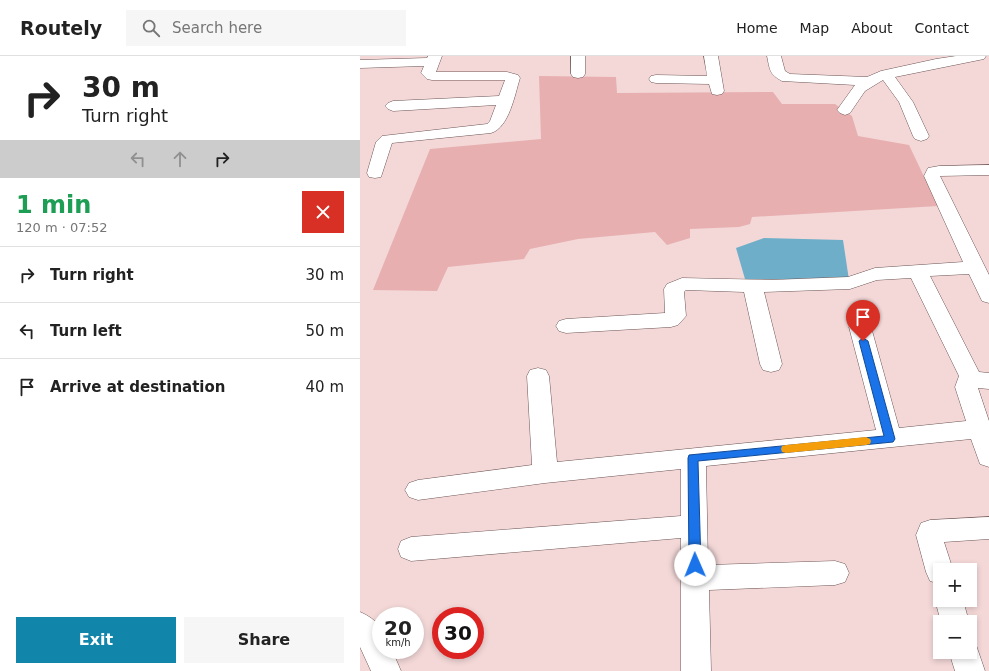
<!DOCTYPE html>
<html lang="en">
<head>
<meta charset="utf-8">
<style>
  :root { --surface:#fff; --page:#f6f6f6; --text:#222; --muted:#767676; --line:#e0e0e0; --accent:#1285ab }
  body { margin:0; font-family:"DejaVu Sans",sans-serif; background:var(--page); color:var(--text); height:100vh; display:flex; flex-direction:column; font-size:15px; white-space:nowrap }
  * { box-sizing:border-box; margin:0 }
  p { font-size:13px; color:var(--muted) }
  .icon { flex:none; width:22px; height:22px; fill:none; stroke:currentColor; stroke-width:2; stroke-linecap:round; stroke-linejoin:round }
  .map { position:relative; flex:1; overflow:hidden }
  .drawer { display:flex; flex-direction:column; background:var(--surface); width:360px }
  .drawer>* { flex:none }
  .guide { background:#fff; color:var(--text); overflow:hidden }
  .fabs { position:absolute; left:573px; top:507px; display:grid; gap:8px }
  .fabs a { display:grid; place-items:center; width:44px; height:44px; border-radius:0px; background:var(--surface); box-shadow:0 2px 6px #0003; font-size:20px }
  .speed { position:absolute; left:12px; top:551px; display:flex; gap:8px; font-size:20px; font-weight:700; text-align:center }
  .speed>* { display:grid; place-content:center; width:52px; height:52px; border-radius:50%; background:var(--surface); box-shadow:0 2px 6px #0003; line-height:1 }
  .speed small { font-size:10px; font-weight:400 }
  .speed .limit { border:6px solid #d22; background:#fff; color:#111 }
  .pin { position:absolute; display:grid; place-items:center; width:34px; height:34px; color:#fff; margin:-41px -17px; border-radius:50% 50% 50% 0; rotate:-45deg; box-shadow:0 0 4px #0007 }
  .pin .icon { rotate:45deg }
  .me { position:absolute; width:44px; margin:-22px; rotate:359deg; stroke-linejoin:round; filter:drop-shadow(0 0 3px #0008) }
  .turn { display:flex; align-items:center; gap:14px; height:84px; padding:0 16px; font-size:18px }
  .turn .icon { width:52px; height:52px; stroke-width:2.5 }
  .turn b { display:block; font-size:28px; line-height:34px }
  .lanes { display:flex; align-items:center; height:38px; padding:0 16px; background:#0003; justify-content:center; gap:20px; direction:ltr }
  .lanes .off { opacity:.35 }
  .round { display:grid; place-items:center; flex:none; width:42px; height:42px; border-radius:0px; background:var(--page) }
  .head { display:flex; align-items:center; justify-content:space-between; height:68px; padding:0 16px }
  h1 { font-size:24px; font-weight:800; line-height:30px; color:#1e9e55 }
  .cta { display:flex; gap:8px; margin-top:auto; padding:8px 16px }
  .cta a { flex:1; height:46px; border-radius:0px; background:var(--accent); color:#fff; font-size:16px; font-weight:800; line-height:46px; text-align:center }
  .cta a+a { background:var(--page); color:var(--text) }
  ul { padding:0; list-style:none }
  li { display:flex; align-items:center; gap:12px; height:56px; padding:0 16px; border-top:1px solid var(--line) }
  li div { flex:1 }
  li b { display:block; font-size:15px }
  li em { font-style:normal }
  header { display:flex; align-items:center; gap:24px; box-sizing:border-box; height:56px; padding:0 20px; background:var(--surface); border-bottom:1px solid var(--line) }
  header strong { font-size:19px }
  nav { display:flex; gap:22px; margin-inline-start:auto; font-size:14px }
  .search { width:280px; height:36px; background:var(--page); display:flex; align-items:center; gap:10px; box-sizing:border-box; padding:0 14px; border-radius:0px; color:var(--muted); font-size:15px }
  main { display:flex; flex:1; min-height:0 }
  .map>svg:first-child { display:block }
  .green { fill:#e7afb0 }
  .water { fill:#6eaec9 }
  .lines { fill:none; stroke-linecap:round; stroke-linejoin:round }
  .minor-casing { stroke:#6d5555; stroke-width:1 }
  .minor { fill:#fff; fill-rule:evenodd }
  .route { fill:#1a73e8; stroke:#114b97 }
  .slow { fill:#f59e0b }
</style>
</head>
<body>
<header>
<strong>Routely</strong>
<div class="search"><svg class="icon" aria-label="search" viewBox="0 0 24 24"><circle cx="10" cy="10" r="6"/><path d="M15 15l6 6"/></svg>Search here</div>
<nav><a>Home</a><a>Map</a><a>About</a><a>Contact</a></nav>
</header>
<main>
<section class="drawer">
<div class="guide">
<div class="turn"><svg class="icon" aria-label="right" viewBox="0 0 24 24"><path d="M7 20v-9h11M14 6l5 5-5 5"/></svg><div><b>30 m</b>Turn right</div></div>
<div class="lanes"><svg class="icon off" aria-label="left" viewBox="0 0 24 24"><path d="M17 20v-9H6M10 6l-5 5 5 5"/></svg><svg class="icon off" aria-label="ahead" viewBox="0 0 24 24"><path d="M12 20V5M6 11l6-6 6 6"/></svg><svg class="icon" aria-label="right" viewBox="0 0 24 24"><path d="M7 20v-9h11M14 6l5 5-5 5"/></svg></div>
</div>
<div class="head"><div><h1>1 min</h1><p>120 m · 07:52</p></div><a class="round" style="background:#d93025;color:#fff"><svg class="icon" aria-label="close" viewBox="0 0 24 24"><path d="M6 6l12 12M18 6L6 18"/></svg></a></div>
<ul>
<li><svg class="icon" aria-label="right" viewBox="0 0 24 24"><path d="M7 20v-9h11M14 6l5 5-5 5"/></svg><div><b>Turn right</b></div><em>30 m</em></li>
<li><svg class="icon" aria-label="left" viewBox="0 0 24 24"><path d="M17 20v-9H6M10 6l-5 5 5 5"/></svg><div><b>Turn left</b></div><em>50 m</em></li>
<li><svg class="icon" aria-label="arrive" viewBox="0 0 24 24"><path d="M6 21V4h12l-3 4 3 4H6"/></svg><div><b>Arrive at destination</b></div><em>40 m</em></li>
</ul>
<div class="cta"><a>Exit</a><a>Share</a></div>
</section>
<div class="map">
<svg width="629" height="615" viewBox="0 0 629 615">
  <rect width="100%" height="100%" fill="#f4d8d8"/>
  <polygon class="green" points="179,20 256,21 257,37 413,36 422,48 475,48 492,60 498,80 549,89 578,150 392,161 390,168 379,171 330,173 330,182 307,189 295,176 218,183 170,193 164,203 88,211 77,235 13,234 70,93 181,83"/>
  <polygon class="water" points="404,182 483,184 489,224 385,223 376,192"/>
  <g class="lines">
    <g class="minor-casing">
      <g id="minor">
        <path d="M68 0H82L76 16H147L158 19 160 22C155 38 149 72 131 77L32 87 21 121 15 122 9 121 7 117 16 86 22 80 127 68 130 65 136 49 33 55 28 53 25 50 28 47 33 45 139 40 145 24H72L67 23 61 17 64 10 0 12V4L67 2Z"/>
        <polygon points="211,0 225,0 225,18 223,21 218,22 213,21 211,18"/>
        <polygon points="344,0 358,0 364,35 362,38 357,39 352,38 349,28 296,27 291,26 289,23 291,20 296,19 347,20"/>
        <path d="M407 0H421L425 15 430 18 507 21 521 15 576 3 596 0H626L624 3 619 4 535 21 553 46 569 80 567 83 561 85 555 83 553 80 539 46 523 24 505 35 490 57 485 59 480 57 477 54 495 29 422 25C409 18 410 14 407 0Z"/>
        <polygon points="629,109 629,119 580,120 629,219 629,247 622,245 609,218 570,220 619,316 629,317 629,333 618,332 629,365 629,411 620,408 611,383 346,410 348,509 475,505 485,508 489,517 485,526 475,529 349,534 351,615 321,615 321,482 51,505 41,501 38,493 41,485 51,481 321,460 321,413 185,427 58,444 49,441 45,434 49,427 58,424 172,409 167,320 170,314 178,312 186,314 189,320 197,406 516,374 489,271 493,266 500,264 507,266 511,271 539,372 606,365 595,331 599,320 551,222 517,224 490,233 404,236 422,308 419,314 411,316 403,314 400,308 384,236 326,234 324,236 326,260 318,269 311,271 206,277 199,275 196,270 199,265 206,263 305,257 304,233 307,228 322,222 411,224 488,221 515,212 603,206 564,120 568,112 579,110"/>
        <polygon points="629,461 629,483 584,486 593,514 580,514 580,528 570,525 566,516 556,479 561,467 570,464"/>
        <polygon points="580,534 580,544 603,544 609,566 581,566 575,544"/>
        <path d="M0 556C9 560 15 564 21 572V594H32L41 615H11L0 591Z"/>
        <polygon points="610,584 615,586 625,615 595,615 589,596 610,596"/>
      </g>
    </g>
    <use href="#minor" class="minor"/>
  </g>
  <polygon class="route" points="503,282 508,285 535,383 533,386 338,405 341,509 339,512 335,514 331,512 329,509 328,402 329,399 524,380 499,285"/>
  <polygon class="slow" points="506,381 510,383 511,385 510,388 506,389 426,397 422,396 421,393 422,390 426,389"/>
</svg>
<div class="fabs">
<a>+</a>
<a>−</a>
</div>
<div class="speed"><div>20<small>km/h</small></div><div class="limit">30</div></div>
<div class="pin" style="left:503px;top:285px;background:#d93025"><svg class="icon" aria-label="arrive" viewBox="0 0 24 24"><path d="M6 21V4h12l-3 4 3 4H6"/></svg></div>
<svg class="me" style="left:335px;top:509px" viewBox="-20 -20 40 40"><circle r="19" fill="#fff"/><path d="M0-13L10 11 0 6-10 11z" fill="#1a73e8"/></svg>
</div>
</main>
</body>
</html>
